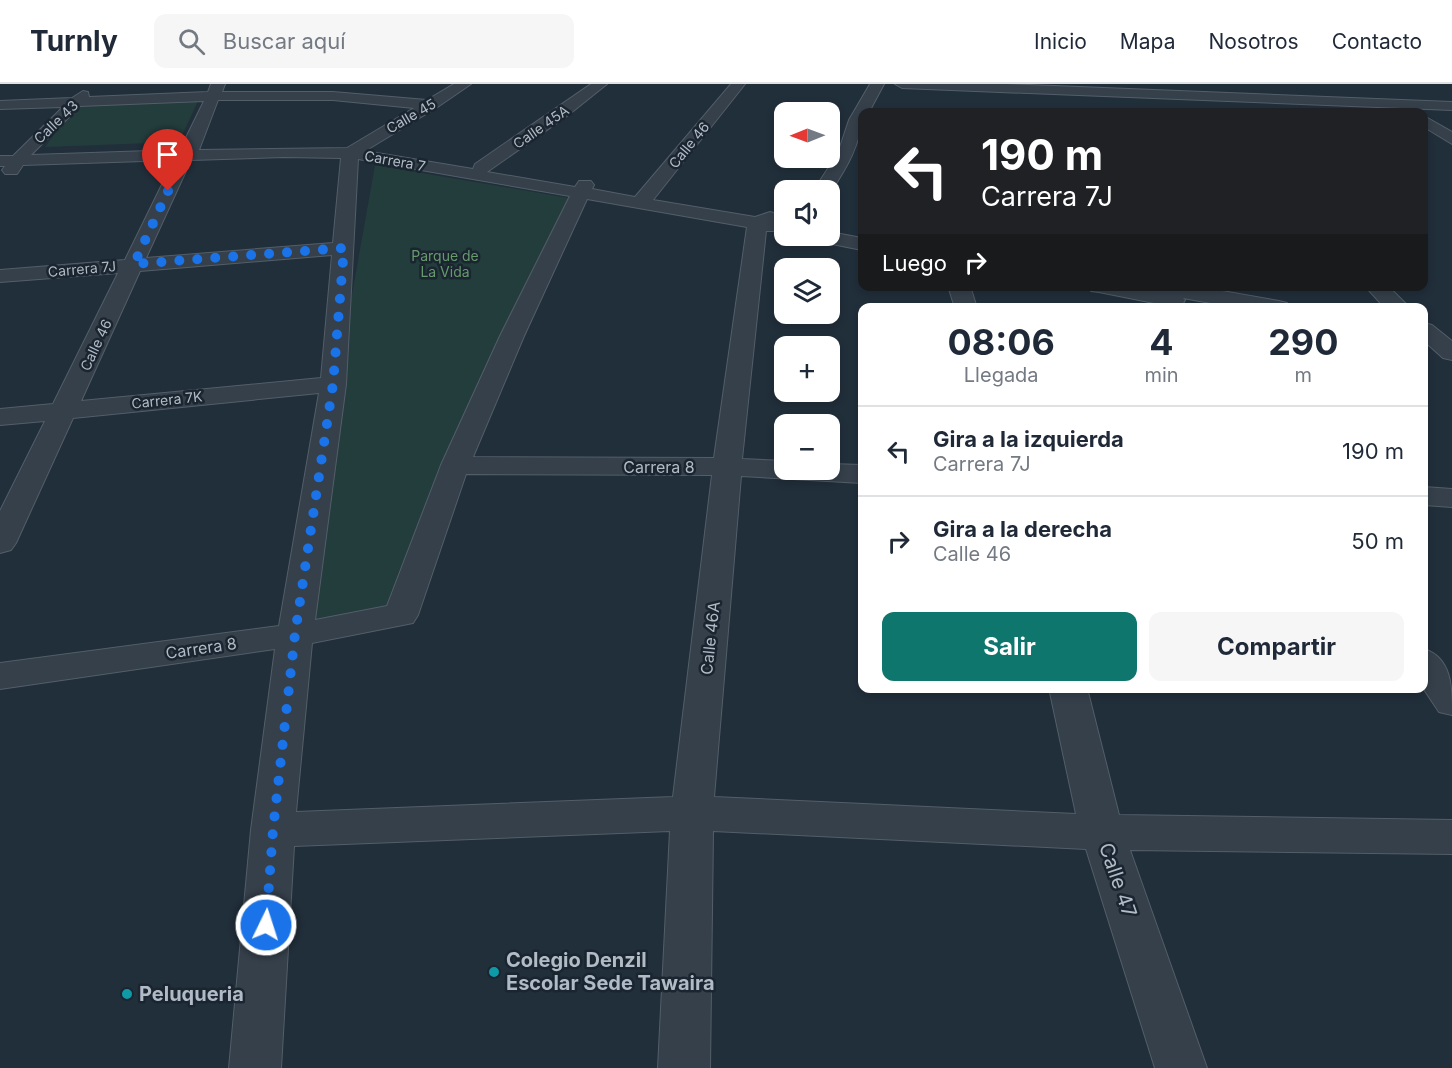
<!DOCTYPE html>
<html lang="es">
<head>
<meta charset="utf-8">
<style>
  :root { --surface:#fff; --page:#f6f6f7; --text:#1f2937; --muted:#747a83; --line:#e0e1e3; --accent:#0f766e }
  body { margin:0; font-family:Inter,sans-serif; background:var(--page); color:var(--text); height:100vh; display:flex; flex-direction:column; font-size:22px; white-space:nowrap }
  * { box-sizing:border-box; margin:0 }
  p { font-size:20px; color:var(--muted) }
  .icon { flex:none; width:33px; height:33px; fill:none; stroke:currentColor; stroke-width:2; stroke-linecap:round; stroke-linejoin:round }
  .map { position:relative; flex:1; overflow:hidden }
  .sheet { position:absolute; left:858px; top:219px; width:570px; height:390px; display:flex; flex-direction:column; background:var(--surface); border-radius:12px; box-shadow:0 3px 9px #0003 }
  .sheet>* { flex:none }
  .guide { position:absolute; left:858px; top:24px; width:570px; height:183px; border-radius:12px; box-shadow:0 3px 9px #0003; background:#202124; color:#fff; overflow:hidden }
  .needle { width:39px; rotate:269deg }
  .controls { position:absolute; left:774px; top:18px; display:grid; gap:12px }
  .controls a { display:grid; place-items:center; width:66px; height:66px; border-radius:12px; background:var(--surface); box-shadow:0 3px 9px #0003; font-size:30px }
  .pin { position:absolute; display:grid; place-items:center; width:51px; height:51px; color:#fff; margin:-62px -26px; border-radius:50% 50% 50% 0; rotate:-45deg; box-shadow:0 0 6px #0007 }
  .pin .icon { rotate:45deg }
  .me { position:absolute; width:66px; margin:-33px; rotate:4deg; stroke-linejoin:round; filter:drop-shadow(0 0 4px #0008) }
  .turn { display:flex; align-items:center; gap:21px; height:126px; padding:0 24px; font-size:27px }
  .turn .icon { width:78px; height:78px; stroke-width:2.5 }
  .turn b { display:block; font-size:42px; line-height:51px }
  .then { display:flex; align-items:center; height:57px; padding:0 24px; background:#0003; gap:12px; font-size:22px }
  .eta { display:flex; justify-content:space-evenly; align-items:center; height:102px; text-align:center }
  .eta b { font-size:36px; font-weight:700; line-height:42px }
  .primary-button { display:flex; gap:12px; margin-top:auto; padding:12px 24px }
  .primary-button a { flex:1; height:69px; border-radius:12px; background:var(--accent); color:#fff; font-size:24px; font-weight:700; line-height:69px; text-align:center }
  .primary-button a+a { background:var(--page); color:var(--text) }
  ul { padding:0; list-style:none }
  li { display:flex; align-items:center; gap:18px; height:90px; padding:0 24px; border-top:2px solid var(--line) }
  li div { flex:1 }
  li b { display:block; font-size:22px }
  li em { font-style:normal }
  header { display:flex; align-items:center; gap:36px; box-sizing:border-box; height:84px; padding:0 30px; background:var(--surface); border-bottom:2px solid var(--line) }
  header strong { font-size:28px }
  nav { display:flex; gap:33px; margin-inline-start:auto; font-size:21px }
  .search { width:420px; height:54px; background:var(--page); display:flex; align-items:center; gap:15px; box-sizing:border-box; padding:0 21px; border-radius:12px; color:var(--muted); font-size:22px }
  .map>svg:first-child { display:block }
  .green { fill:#233c3c }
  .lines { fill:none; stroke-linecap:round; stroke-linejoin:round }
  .minor-casing { stroke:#535e69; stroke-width:2 }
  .minor { fill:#35404b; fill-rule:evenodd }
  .route { stroke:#1a73e8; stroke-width:10; stroke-dasharray:0 18 }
  .culture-dot { fill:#0f9aa8; stroke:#1a2530; stroke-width:2 }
  .labels { text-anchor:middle; stroke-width:5; stroke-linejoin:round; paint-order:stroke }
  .far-street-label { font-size:14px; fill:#b0bbc7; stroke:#1a2530 }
  .far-park-label { font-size:14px; fill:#66996c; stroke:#1a2530 }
  .street-label { font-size:16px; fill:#b0bbc7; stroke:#1a2530 }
  .near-street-label { font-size:20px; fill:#b0bbc7; stroke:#1a2530 }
  .near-poi-label { font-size:20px; font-weight:bold; fill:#b0bbc7; stroke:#1a2530; text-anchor:start }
</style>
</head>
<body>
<header>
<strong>Turnly</strong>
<div class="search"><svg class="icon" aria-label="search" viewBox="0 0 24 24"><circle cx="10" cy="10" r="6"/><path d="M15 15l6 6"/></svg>Buscar aquí</div>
<nav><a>Inicio</a><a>Mapa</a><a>Nosotros</a><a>Contacto</a></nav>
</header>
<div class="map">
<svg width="1452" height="984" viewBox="0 0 1452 984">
  <rect width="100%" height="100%" fill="#212f3b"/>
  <g class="green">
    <polygon points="199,15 179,58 45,63 76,20"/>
    <polygon points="375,81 569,114 395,519 301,541 337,295"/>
  </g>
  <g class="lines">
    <g class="minor-casing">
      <g id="minor">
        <path d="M211 0H225L222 8H333L427 16 454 0H471L436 24 365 67 473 85 475 80 591 0H607L567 32 487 88 575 103 579 97H591L594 101 592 105 635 113 731 0H745L653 116 755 133 770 128 777 130 779 134 777 137 784 139V147H766L742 375 784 377V386H830V380L862 381V399L741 392 714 713 1076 730 1049 604H1087L1119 731 1452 736V770L1130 766 1207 984H1155L1086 765 713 747 710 984H658L670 747 294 762 281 984H229L251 746 275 565 0 605V579L279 542 319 309 73 334 16 459 11 466 0 469V427L45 337 0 341V325L53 320 118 189 0 198V186L125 176 174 76 23 81 17 90H5L2 86 5 82H0V72H13L63 23 0 25V17L72 14 83 7 88 8 89 13 208 8ZM218 16H333L414 24 347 64 199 66ZM204 17 180 66 31 71 80 22ZM284 73 341 74 333 159 146 174 191 76ZM358 75 570 112 500 252 441 381 387 522 315 536 346 300ZM587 115 747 143 714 374 473 373 524 252ZM332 171 321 294 81 317 140 187ZM466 390 712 391 673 713 296 728 312 559 413 539 418 531Z"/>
        <path d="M870 0H884L869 28H862C862 59 846 85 830 109V106H814L838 69 849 36Z"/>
        <polygon points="895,0 1005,0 1452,18 1452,26 902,4"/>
        <polygon points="1424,32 1452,48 1452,60 1424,43"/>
        <polygon points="830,148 862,154 862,166 812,156 809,152 830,152"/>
        <polygon points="948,202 970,202 977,224 955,224"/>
        <polygon points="1089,202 1194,202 1279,217 1287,219 1290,224 1238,224 1183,214 1185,216 1182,221 1174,223 1099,208 1091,207"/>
        <polygon points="1365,202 1388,202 1410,224 1385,224"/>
        <polygon points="1424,239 1432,241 1452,257 1452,276 1443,274 1424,257"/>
        <polygon points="1424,403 1452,405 1452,423 1424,421"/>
        <path d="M1424 565C1452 574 1452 603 1452 631L1439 628 1423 604Z"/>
      </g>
    </g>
    <use href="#minor" class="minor"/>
  </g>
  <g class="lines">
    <polyline class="route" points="168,107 134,180 344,164 333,300 295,550 273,746 266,841"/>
  </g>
  <g class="culture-dot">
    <circle cx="494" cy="888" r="6"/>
    <circle cx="127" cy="910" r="6"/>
  </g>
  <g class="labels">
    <g class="far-street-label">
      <text transform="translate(411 32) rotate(-30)" y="5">Calle 45</text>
      <text transform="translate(56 38) rotate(-44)" y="5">Calle 43</text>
      <text transform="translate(541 43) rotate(-35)" y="5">Calle 45A</text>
      <text transform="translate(689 61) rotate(-51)" y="5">Calle 46</text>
      <text transform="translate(395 77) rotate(10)" y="5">Carrera 7</text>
      <text transform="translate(82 185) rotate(-5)" y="5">Carrera 7J</text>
      <text transform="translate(96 261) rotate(-65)" y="5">Calle 46</text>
      <text transform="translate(167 316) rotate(-6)" y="5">Carrera 7K</text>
    </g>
    <g class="far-park-label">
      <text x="445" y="177">Parque de<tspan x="445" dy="16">La Vida</tspan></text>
    </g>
    <g class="street-label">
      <text x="659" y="389">Carrera 8</text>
      <text transform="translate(710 554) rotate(-84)" y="6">Calle 46A</text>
      <text transform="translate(201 564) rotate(-8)" y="6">Carrera 8</text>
    </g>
    <g class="near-street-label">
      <text transform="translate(1118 796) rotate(71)" y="7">Calle 47</text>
    </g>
    <g class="near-poi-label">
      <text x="506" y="883">Colegio Denzil<tspan x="506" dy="23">Escolar Sede Tawaira</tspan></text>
      <text x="139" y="917">Peluqueria</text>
    </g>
  </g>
</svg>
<div class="controls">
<a><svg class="needle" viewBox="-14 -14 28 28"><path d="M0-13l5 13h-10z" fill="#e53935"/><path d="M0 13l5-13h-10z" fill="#747a83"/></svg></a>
<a><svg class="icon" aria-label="sound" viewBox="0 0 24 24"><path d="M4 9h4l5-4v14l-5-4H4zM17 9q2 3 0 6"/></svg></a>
<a><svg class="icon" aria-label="layers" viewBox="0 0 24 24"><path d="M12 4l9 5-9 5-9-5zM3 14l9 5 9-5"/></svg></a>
<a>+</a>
<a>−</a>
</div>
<div class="pin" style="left:168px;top:107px;background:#d93025"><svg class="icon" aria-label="arrive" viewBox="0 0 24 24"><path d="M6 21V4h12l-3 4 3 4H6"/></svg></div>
<svg class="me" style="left:266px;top:841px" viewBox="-20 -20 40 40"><circle r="17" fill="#1a73e8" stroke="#fff" stroke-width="3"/><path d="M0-11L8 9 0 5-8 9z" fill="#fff"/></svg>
<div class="guide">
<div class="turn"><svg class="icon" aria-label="left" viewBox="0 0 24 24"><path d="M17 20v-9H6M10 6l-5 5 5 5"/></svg><div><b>190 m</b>Carrera 7J</div></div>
<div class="then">Luego<svg class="icon" aria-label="right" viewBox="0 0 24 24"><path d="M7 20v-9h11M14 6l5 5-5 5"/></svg></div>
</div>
<section class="sheet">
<div class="eta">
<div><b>08:06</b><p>Llegada</p></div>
<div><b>4</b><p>min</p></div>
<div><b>290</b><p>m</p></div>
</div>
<ul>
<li><svg class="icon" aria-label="left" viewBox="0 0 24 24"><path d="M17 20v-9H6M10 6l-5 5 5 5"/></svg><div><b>Gira a la izquierda</b><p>Carrera 7J</p></div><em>190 m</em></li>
<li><svg class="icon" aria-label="right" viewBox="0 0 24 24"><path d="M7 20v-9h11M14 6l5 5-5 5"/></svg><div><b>Gira a la derecha</b><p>Calle 46</p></div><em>50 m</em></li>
</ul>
<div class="primary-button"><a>Salir</a><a>Compartir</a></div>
</section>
</div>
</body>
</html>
